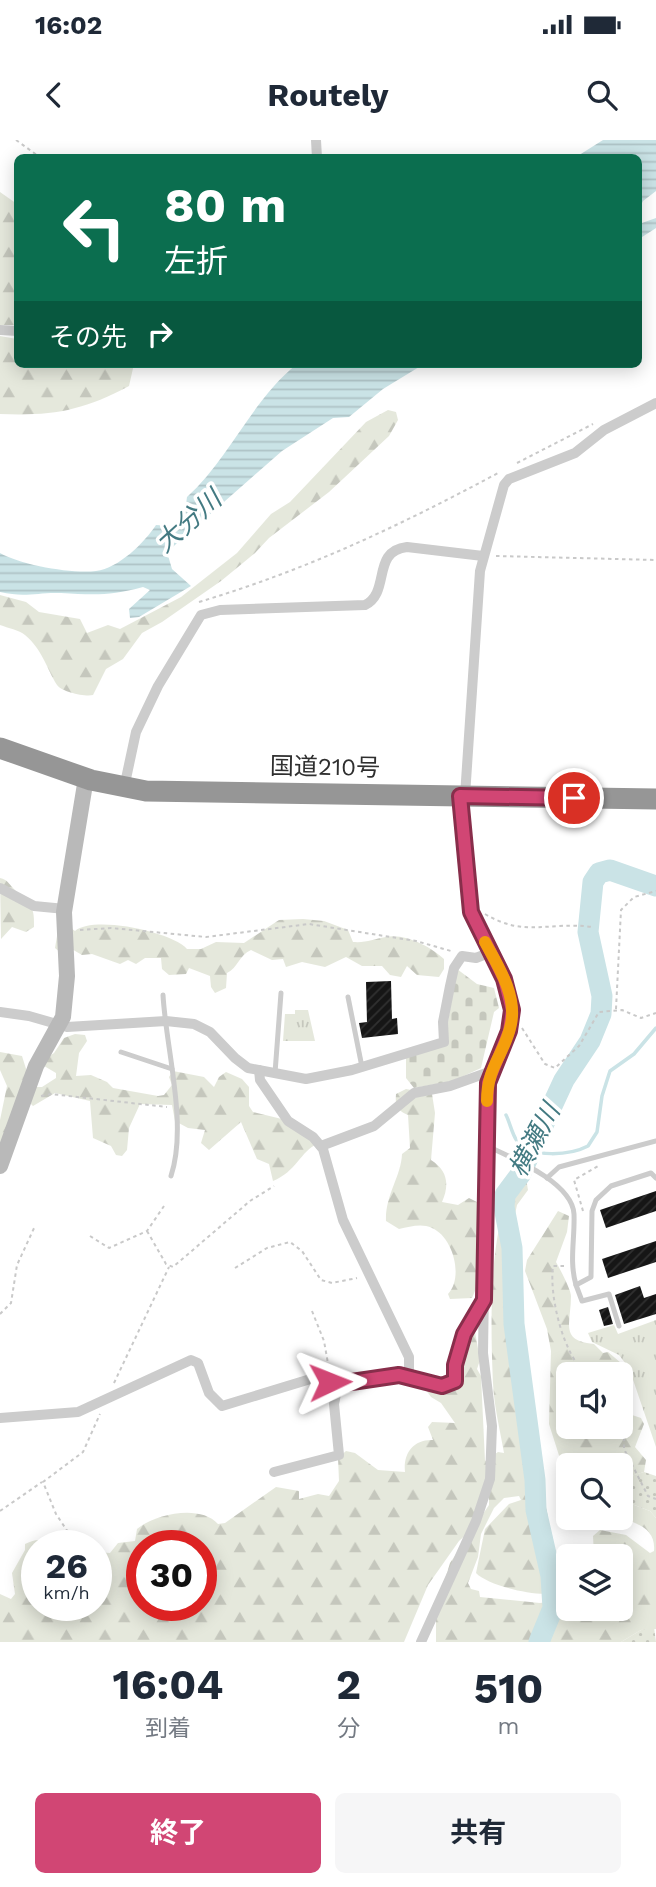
<!DOCTYPE html>
<html lang="ja">
<head>
<meta charset="utf-8">
<style>
  :root { --surface:#fff; --page:#f6f6f7; --text:#1f2937; --muted:#747a83; --accent:#d14674 }
  body { margin:0; font-family:"Work Sans","Noto Sans JP",sans-serif; background:var(--page); color:var(--text); height:100vh; display:flex; flex-direction:column; font-size:26px; white-space:nowrap }
  * { box-sizing:border-box; margin:0 }
  p { font-size:23px; color:var(--muted) }
  .icon { flex:none; width:38px; height:38px; fill:none; stroke:currentColor; stroke-width:2; stroke-linecap:round; stroke-linejoin:round }
  .map { position:relative; height:1502px; overflow:hidden }
  .drawer { display:flex; flex-direction:column; background:var(--surface); flex:1 }
  .drawer>* { flex:none }
  .banner { position:absolute; left:14px; top:14px; width:628px; height:214px; border-radius:10px; box-shadow:0 4px 18px #0003; background:#0b6e4f; color:#fff; overflow:hidden }
  .controls { position:absolute; left:556px; top:1222px; display:grid; gap:14px }
  .controls a { display:grid; place-items:center; width:77px; height:77px; border-radius:10px; background:var(--surface); box-shadow:0 4px 18px #0003; font-size:35px }
  .speed { position:absolute; left:21px; top:1390px; display:flex; gap:14px; font-size:35px; font-weight:700; text-align:center }
  .speed>* { display:grid; place-content:center; width:91px; height:91px; border-radius:50%; background:var(--surface); box-shadow:0 4px 18px #0003; line-height:1 }
  .speed small { font-size:18px; font-weight:400 }
  .speed .limit { border:10px solid #d22; background:#fff; color:#111 }
  .pin { position:absolute; display:grid; place-items:center; width:60px; height:60px; color:#fff; margin:-30px; border:4px solid #fff; border-radius:50%; box-shadow:0 2px 7px #0007 }
  .me { position:absolute; width:77px; margin:-38px; rotate:88deg; stroke-linejoin:round; filter:drop-shadow(0 0 5px #0008) }
  .turn { display:flex; align-items:center; gap:24px; height:147px; padding:0 35px; font-size:32px }
  .turn .icon { width:91px; height:91px; stroke-width:2.5 }
  .turn b { display:block; font-size:49px; line-height:60px }
  .then { display:flex; align-items:center; height:66px; padding:0 35px; background:#0003; gap:14px; font-size:26px }
  .eta { display:flex; justify-content:space-evenly; align-items:center; height:119px; text-align:center }
  .eta b { font-size:42px; font-weight:700; line-height:49px }
  .action { display:flex; gap:14px; margin-top:auto; padding:14px 35px }
  .action a { flex:1; height:80px; border-radius:10px; background:var(--accent); color:#fff; font-size:28px; font-weight:700; line-height:80px; text-align:center }
  .action a+a { background:var(--page); color:var(--text) }
  .status { display:flex; justify-content:space-between; align-items:center; height:49px; padding:0 35px; background:var(--surface); direction:ltr }
  .status svg { height:19px; fill:currentColor }
  header { display:flex; justify-content:space-between; align-items:center; height:91px; padding:0 35px; background:var(--surface); font-size:32px; font-weight:700 }
  .map>svg:first-child { display:block }
  .grass { fill:url(#grass-dots) }
  .forest { fill:url(#forest-firs); fill-rule:evenodd }
  .cemetery { fill:url(#cemetery-stones) }
  .park { fill:url(#park-tufts) }
  .water { fill:url(#water-rules) }
  .lines { fill:none; stroke-linecap:round; stroke-linejoin:round }
  .stream { stroke:#cae3e6; stroke-width:3.5 }
  .river { stroke:#cae3e6; stroke-width:21 }
  .building { fill:url(#building-hatch) }
  .path { stroke:#c9c9c9; stroke-width:2; stroke-dasharray:3.5 3.5; stroke-linecap:butt }
  .lane { stroke:#ccc; stroke-width:5 }
  .street { stroke:#ccc; stroke-width:10 }
  .secondary { stroke:#b9b9b9; stroke-width:16 }
  .highway { stroke:#969696; stroke-width:21 }
  .route-casing { stroke:#882e4b; stroke-width:18 }
  .route { stroke:#d14674; stroke-width:12 }
  .slow { stroke:#f59e0b; stroke-width:12 }
  .labels { text-anchor:middle; stroke-width:7; stroke-linejoin:round; paint-order:stroke }
  .street-label { font-size:24px; fill:#2f2f2f; stroke:#fff }
  .water-label { font-size:26px; font-style:italic; fill:#437a82; stroke:#fff }
</style>
</head>
<body>
<div class="status"><b>16:02</b><svg viewBox="0 0 49 12"><path d="M0 12V9h3v3zM5 12V6h3v6zM10 12V3h3v9zM15 12V0h3v12zM26 1h20v11H26zM47 4h2v5h-2z"/></svg></div>
<header><svg class="icon" aria-label="back" viewBox="0 0 24 24"><path d="M15 5l-7 7 7 7"/></svg>Routely<svg class="icon" aria-label="search" viewBox="0 0 24 24"><circle cx="10" cy="10" r="6"/><path d="M15 15l6 6"/></svg></header>
<div class="map">
<svg width="656" height="1502" viewBox="0 0 656 1502">
  <defs>
    <pattern id="grass-dots" width="8" height="8" patternUnits="userSpaceOnUse" patternTransform="scale(1.75)"><rect width="8" height="8" fill="#e5e8dc"/><path d="M2 2h.1M6 6h.1" fill="none" stroke="#c5c7bd" stroke-width="1.8" stroke-linecap="round"/></pattern>
    <pattern id="forest-firs" width="22" height="20" patternUnits="userSpaceOnUse" patternTransform="scale(1.75)"><rect width="22" height="20" fill="#e5e8dc"/><path d="M5 1l3.5 6h-7zM16 11l3.5 6h-7z" fill="#c5c7bd"/></pattern>
    <pattern id="cemetery-stones" width="16" height="16" patternUnits="userSpaceOnUse" patternTransform="scale(1.75)"><rect width="16" height="16" fill="#e5e8dc"/><path d="M2 7V4a2 2 0 0 1 4 0v3zM10 15v-3a2 2 0 0 1 4 0v3z" fill="#c5c7bd"/></pattern>
    <pattern id="park-tufts" width="24" height="20" patternUnits="userSpaceOnUse" patternTransform="scale(1.75)"><rect width="24" height="20" fill="#e5e8dc"/><path d="M3 7l-1-3M5 7V3M7 7l1-3M15 17l-1-3M17 17v-4M19 17l1-3" fill="none" stroke="#c5c7bd"/></pattern>
    <pattern id="water-rules" width="6" height="5" patternUnits="userSpaceOnUse" patternTransform="scale(1.75)"><rect width="6" height="5" fill="#cae3e6"/><path d="M0 2.5h6" fill="none" stroke="#aec3c6"/></pattern>
    <pattern id="building-hatch" width="6" height="6" patternUnits="userSpaceOnUse" patternTransform="scale(1.75)"><rect width="6" height="6" fill="#161616"/><path d="M-1 1l2-2M0 6l6-6M5 7l2-2" fill="none" stroke="#303030"/></pattern>
  </defs>
  <rect width="100%" height="100%" fill="#fff"/>
  <g class="grass">
    <polygon points="644,1332 656,1336 656,1378 650,1371 621,1360 621,1335 631,1336"/>
    <polygon points="654,1487 656,1502 621,1502 641,1490"/>
  </g>
  <g class="forest">
    <polygon points="0,52 17,64 17,185 0,185"/>
    <path d="M0 196 17 199 18 224H134L129 246C82 271 53 276 0 274Z"/>
    <path d="M388 270 396 272 398 280 389 296 329 352 269 398 255 413 221 441 162 482 142 493 123 519 106 529 93 555C85 557 62 552 57 545 47 529 42 509 25 495 19 490 8 488 0 485V455L26 462 39 472 80 479 87 493 108 485 120 489 181 457 237 413 271 374 290 362 366 282Z"/>
    <path d="M0 738C8 740 8 743 14 749 28 765 35 762 34 787L26 792 12 787 1 799Z"/>
    <path d="M303 779 324 781 348 790 353 802C367 803 373 799 386 797 405 793 431 807 444 819V829L439 837 417 835 407 826 401 837 390 835 382 826H362L346 817 325 827 302 822 286 827 283 819 272 820 251 810C239 815 238 828 227 833L226 848 215 853 211 847 210 836 189 828 186 834 169 835 162 829 161 818H145L136 824 128 820 120 824 92 814 82 815 70 808 62 814 55 808 58 790 68 786 75 791C94 775 172 792 187 809H201L216 802 244 803 279 780Z"/>
    <path d="M75 894 85 895 87 901 79 913 76 936 91 935 107 942 113 948 158 956 164 955 172 945 169 937 173 931 204 937 214 947 219 937 226 932 242 939 249 947V966L253 972 286 980 317 1004C301 1011 296 1032 273 1041L269 1024 257 1019 241 982 209 1010 201 1003 205 990 188 988 175 981 172 965 140 964 129 988 127 1010 122 1016 116 1015 111 1006 93 998 90 961 55 953 33 966 30 963 33 947H42L56 938V933L39 923 54 913 64 898Z"/>
    <polygon points="0,912 22,916 27,932 0,1012 0,980 7,946 0,930"/>
    <path d="M406 949 432 954 435 973 431 1020C447 1030 450 1044 442 1062L458 1065 469 1058 481 1064 477 1146 472 1158 450 1159 448 1154C464 1137 453 1097 432 1088 421 1083 410 1087 399 1089L386 1081C385 1055 401 1037 402 1014L410 1008 408 975C397 970 395 967 396 954Z"/>
    <path d="M521 1037 526 1038 528 1050 517 1065 511 1093 514 1132 513 1189 524 1281 538 1321 555 1418 561 1433V1451C544 1460 488 1446 476 1433L485 1389 509 1364 521 1360 519 1356 504 1358 494 1368 481 1394 478 1417 468 1443 471 1449 479 1451 480 1457 540 1463 569 1459V1468H621V1416H594L593 1396 600 1390 626 1395 650 1413 654 1411C656 1388 637 1384 620 1377L621 1360 650 1371 656 1378V1489L641 1490 621 1502H436V1468L450 1423 489 1365V1352L470 1391 459 1401 428 1445 404 1502H0V1454L11 1459 15 1454 12 1433 25 1410V1404C41 1396 43 1402 58 1405H37V1465H96V1412L110 1413 118 1403 135 1401 137 1389C155 1374 200 1364 218 1384L225 1383 276 1347 299 1351V1359L318 1354 329 1356 339 1341 338 1318 346 1311 355 1313 378 1330 405 1332C403 1314 413 1299 433 1300L428 1287 432 1282 455 1283 441 1263 431 1257 420 1242 423 1237 462 1241 468 1196 474 1186 480 1220 477 1229 481 1236 485 1321 498 1312 504 1313C500 1290 494 1266 493 1243 491 1195 486 1072 521 1037ZM142 1405H201V1465H142Z"/>
    <path d="M558 1071 569 1076 567 1092 556 1122C560 1129 571 1150 571 1156 571 1183 559 1201 594 1204L603 1213 608 1212 621 1223 622 1232 569 1234V1286H621V1245L633 1267 629 1274 641 1278 644 1284 635 1307 646 1320 644 1332 631 1336 621 1335V1325H569V1331L563 1328 549 1284 551 1211 547 1189 525 1131 527 1120Z"/>
  </g>
  <polygon class="cemetery" points="457,829 477,844 494,848 499,868 494,872 481,928 453,941 414,948 406,938 406,918 444,905"/>
  <g class="park">
    <polygon points="295,870 308,870 315,901 283,901 285,874 295,874"/>
    <polygon points="656,1180 656,1307 629,1228 619,1215 592,1202 588,1193 614,1185 618,1194"/>
  </g>
  <g class="water">
    <polygon points="603,0 656,0 656,51 643,61 639,69 639,18 576,17"/>
    <polygon points="656,78 656,88 639,99 639,84"/>
    <path d="M297 224H424L383 249 349 277 333 278 282 311 167 412 172 429 191 446 139 477 130 478 129 469 150 450 143 447C110 456 94 455 61 453 37 452 26 458 0 452V413C21 425 72 434 96 431 119 428 144 403 156 385L172 386 185 372 187 357C230 318 251 261 297 224Z"/>
  </g>
  <g class="lines">
    <path class="stream" d="M506 975C510 983 512 994 517 1001 531 1019 571 1015 588 1006L597 992 602 956 610 931 634 914 656 888"/>
    <polyline class="river" points="539,1502 553,1468 551,1436 536,1370 535,1340 514,1184 512,1108 504,1067 505,1055 520,1035 564,940 590,901 601,874 602,856 588,792 593,742 599,733 610,730 656,746"/>
  </g>
  <g class="building">
    <polygon points="391,841 392,879 397,878 398,894 362,898 359,883 367,882 366,842"/>
    <polygon points="656,1051 656,1071 606,1088 600,1070"/>
    <polygon points="656,1101 656,1122 608,1138 602,1119"/>
    <polygon points="640,1146 644,1158 656,1154 656,1174 624,1184 615,1155"/>
    <polygon points="608,1167 613,1184 604,1186 599,1170"/>
  </g>
  <g class="lines">
    <g class="path">
      <polyline points="16,0 41,18"/>
      <polyline points="517,323 593,284"/>
      <polyline points="496,416 656,420"/>
      <path d="M199 462C309 429 399 386 500 332"/>
      <path d="M485 774C525 798 549 781 592 787"/>
      <polyline points="80,790 111,788 206,797 309,784 416,801 451,811"/>
      <polyline points="616,869 621,770 634,757 656,751"/>
      <polyline points="522,888 545,924 555,928 579,906 599,872 622,870 641,878 656,873"/>
      <polyline points="41,956 51,954 167,967"/>
      <polyline points="583,1071 574,1040 598,1026"/>
      <polyline points="147,1091 166,1124 173,1127 250,1061 274,1046"/>
      <polyline points="90,1096 109,1108 147,1091 164,1066"/>
      <path d="M564 1126H553C549 1156 563 1214 586 1234"/>
      <polyline points="235,1128 267,1108 290,1102 302,1111 321,1140 332,1143 357,1138"/>
      <polyline points="312,1171 324,1201 329,1229"/>
      <polyline points="0,1174 11,1163 17,1125 35,1086"/>
      <polyline points="114,1243 169,1127"/>
      <polyline points="621,1263 624,1270 624,1309 648,1356 656,1359"/>
      <polyline points="0,1371 42,1342"/>
      <polyline points="72,1398 56,1374 43,1342 83,1312 100,1274"/>
    </g>
    <g class="lane">
      <path d="M163 855C166 909 188 985 171 1036"/>
      <polyline points="348,857 362,927"/>
      <polyline points="121,912 172,929"/>
      <polyline points="275,933 281,853"/>
      <path d="M487 1006C512 1018 572 1042 574 1074 575 1099 569 1121 576 1145"/>
      <polyline points="547,1038 559,1027 656,1001"/>
      <polyline points="619,1186 609,1154 582,1161 576,1145 591,1137 592,1071 596,1060 611,1046 651,1033 656,1038"/>
    </g>
    <g class="street">
      <polyline points="316,0 317,18"/>
      <polyline points="0,190 18,191"/>
      <path d="M124 648 136 592 158 546 201 475 220 470 365 465C391 452 371 411 407 407L483 416"/>
      <polyline points="465,656 480,431 504,345 509,339 575,313 604,290 656,263"/>
      <polyline points="0,748 34,766 65,769"/>
      <polyline points="0,872 29,876 67,887 166,881 194,884 210,892 235,918 248,928 306,939 352,930 444,902 443,882 450,846 454,828 462,816 476,818 491,812"/>
      <polyline points="259,930 260,940 288,981 313,997 323,1009 343,1080 409,1217 409,1236"/>
      <polyline points="321,1006 374,986 414,953 450,946 489,932"/>
      <path d="M0 1278 78 1272 191 1220 198 1223 209 1253 222 1266 317 1237 338 1244 404 1236 448 1246 455 1241C456 1211 466 1184 484 1160"/>
      <polyline points="274,1332 339,1315 334,1264 338,1244"/>
      <path d="M421 1502 476 1381 490 1339 492 1286 483 1213 487 950C489 921 514 898 512 868 509 833 482 806 472 774 462 745 460 687 460 656"/>
    </g>
    <polyline class="secondary" points="0,1026 36,926 63,877 67,836 64,772 86,638"/>
    <polyline class="highway" points="0,608 91,640 146,651 656,659"/>
  </g>
  <g class="lines">
    <g class="route-casing">
      <polyline id="route" points="330,1242 338,1244 399,1235 442,1246 455,1241 455,1225 464,1194 484,1160 488,943 509,891 512,870 504,839 471,772 460,656 574,658"/>
    </g>
    <use href="#route" class="route"/>
    <path class="slow" d="M485 802C498 826 517 855 511 884 505 914 487 926 487 961"/>
  </g>
  <g class="labels">
    <g class="street-label">
      <text transform="translate(325 627) rotate(1)" y="8">国道210号</text>
    </g>
    <g class="water-label">
      <text transform="translate(188 381) rotate(-42)" y="9">大分川</text>
      <text transform="translate(534 1000) rotate(-62)" y="9">横瀬川</text>
    </g>
  </g>
</svg>
<div class="controls">
<a><svg class="icon" aria-label="sound" viewBox="0 0 24 24"><path d="M4 9h4l5-4v14l-5-4H4zM17 9q2 3 0 6"/></svg></a>
<a><svg class="icon" aria-label="search" viewBox="0 0 24 24"><circle cx="10" cy="10" r="6"/><path d="M15 15l6 6"/></svg></a>
<a><svg class="icon" aria-label="layers" viewBox="0 0 24 24"><path d="M12 4l9 5-9 5-9-5zM3 14l9 5 9-5"/></svg></a>
</div>
<div class="speed"><div>26<small>km/h</small></div><div class="limit">30</div></div>
<div class="pin" style="left:574px;top:658px;background:#d93025"><svg class="icon" aria-label="arrive" viewBox="0 0 24 24"><path d="M6 21V4h12l-3 4 3 4H6"/></svg></div>
<svg class="me" style="left:330px;top:1242px" viewBox="-20 -20 40 40"><path d="M0-17L14 15 0 8-14 15z" fill="#d14674" stroke="#fff" stroke-width="4"/></svg>
<div class="banner">
<div class="turn"><svg class="icon" aria-label="left" viewBox="0 0 24 24"><path d="M17 20v-9H6M10 6l-5 5 5 5"/></svg><div><b>80 m</b>左折</div></div>
<div class="then">その先<svg class="icon" aria-label="right" viewBox="0 0 24 24"><path d="M7 20v-9h11M14 6l5 5-5 5"/></svg></div>
</div>
</div>
<section class="drawer">
<div class="eta">
<div><b>16:04</b><p>到着</p></div>
<div><b>2</b><p>分</p></div>
<div><b>510</b><p>m</p></div>
</div>
<div class="action"><a>終了</a><a>共有</a></div>
</section>
</body>
</html>
